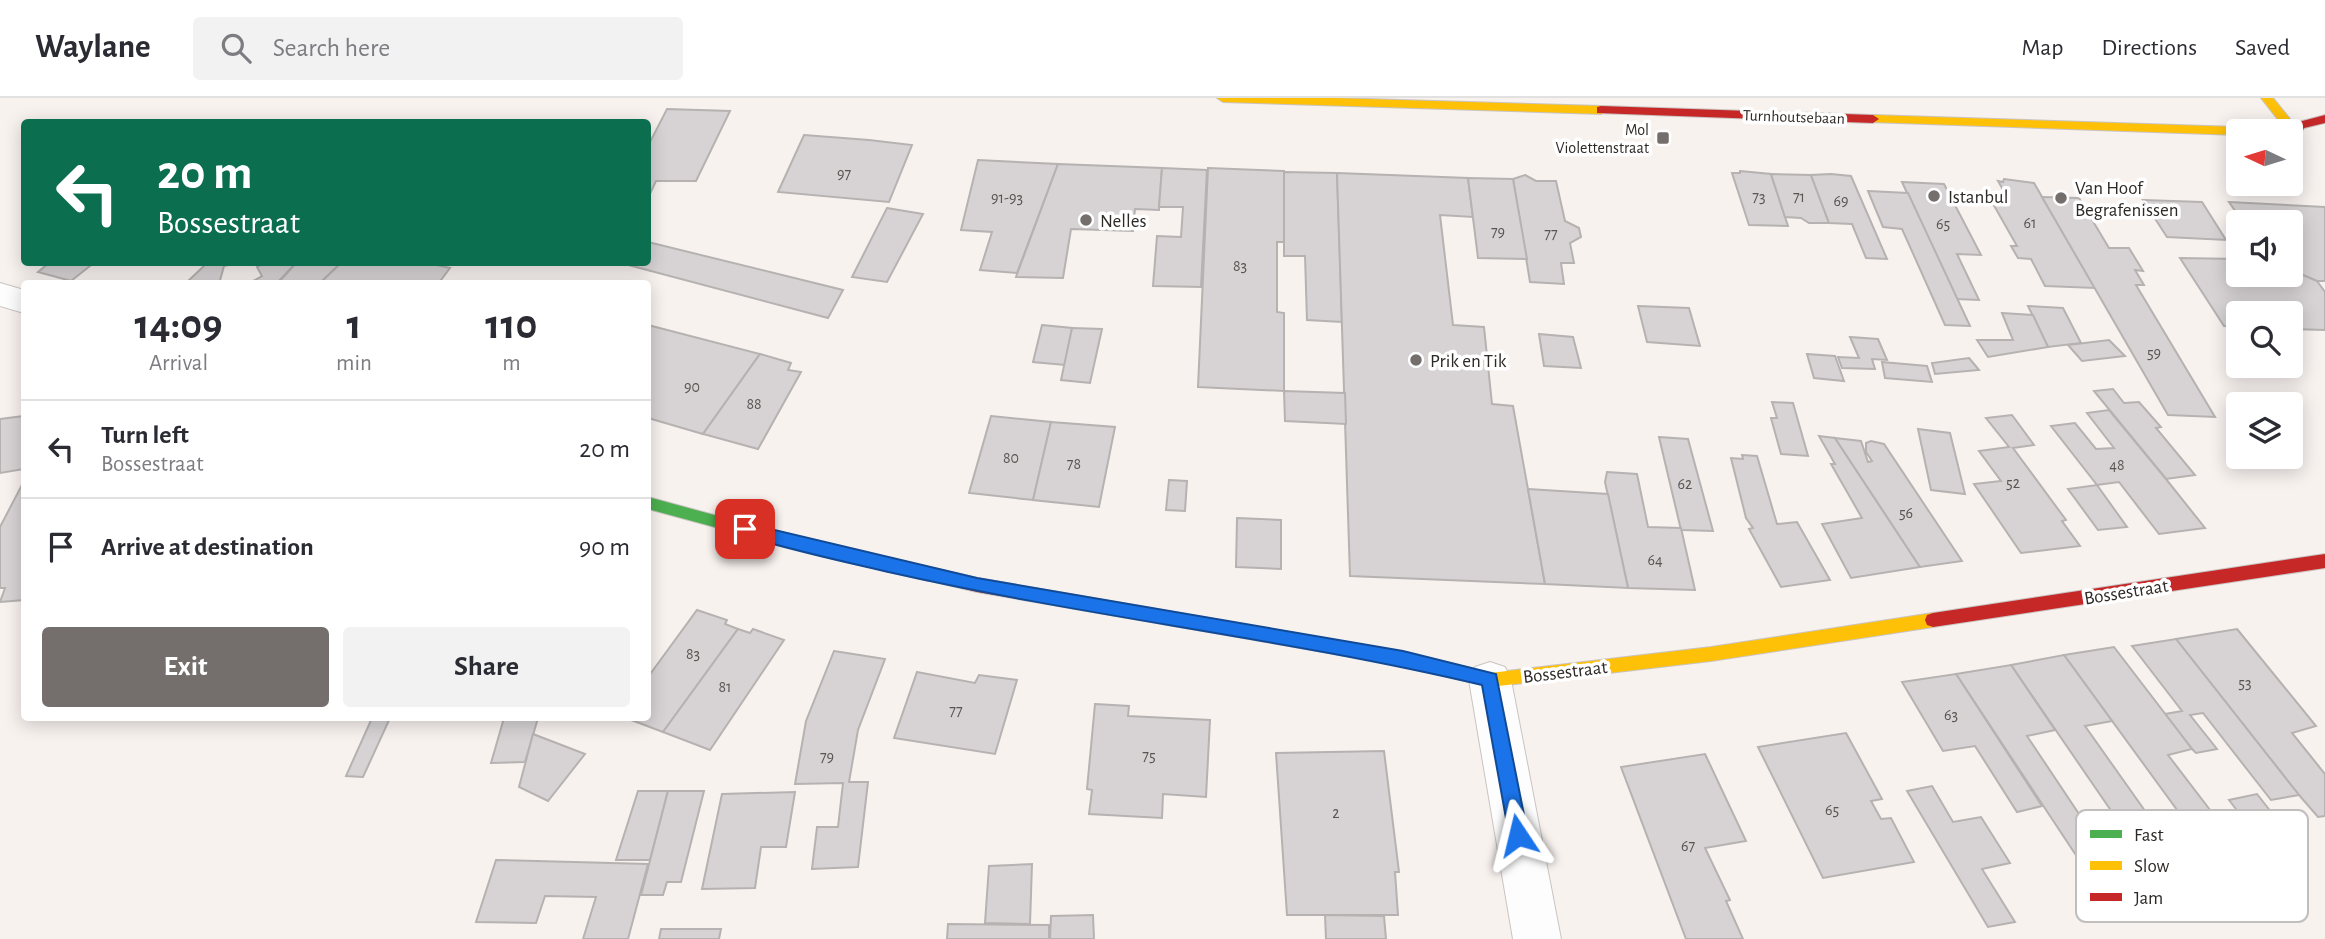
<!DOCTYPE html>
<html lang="en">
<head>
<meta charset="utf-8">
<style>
  :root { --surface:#fff; --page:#f2f2f3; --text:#2b2b33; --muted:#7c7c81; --line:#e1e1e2; --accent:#746f6d }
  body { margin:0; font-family:"Alegreya Sans",sans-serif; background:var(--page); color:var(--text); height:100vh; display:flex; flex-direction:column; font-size:26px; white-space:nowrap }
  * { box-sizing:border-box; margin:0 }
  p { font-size:23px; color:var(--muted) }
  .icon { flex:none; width:38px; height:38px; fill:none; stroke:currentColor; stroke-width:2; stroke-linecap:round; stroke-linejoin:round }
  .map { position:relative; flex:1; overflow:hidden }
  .panel { position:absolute; left:21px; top:182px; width:630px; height:441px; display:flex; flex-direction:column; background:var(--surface); border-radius:7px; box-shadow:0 4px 18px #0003 }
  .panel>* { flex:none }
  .hud { position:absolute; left:21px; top:21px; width:630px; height:147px; border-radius:7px; box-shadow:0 4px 18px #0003; background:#0b6e4f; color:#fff; overflow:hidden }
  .needle { width:46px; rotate:274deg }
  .controls { position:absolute; left:2226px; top:21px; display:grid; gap:14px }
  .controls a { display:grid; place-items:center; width:77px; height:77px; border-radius:7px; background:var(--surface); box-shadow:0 4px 18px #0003; font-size:35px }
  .pin { position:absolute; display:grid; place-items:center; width:60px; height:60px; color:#fff; margin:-30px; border-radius:14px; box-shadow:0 4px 10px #0006 }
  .me { position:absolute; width:77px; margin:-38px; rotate:350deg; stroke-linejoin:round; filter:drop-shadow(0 0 5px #0008) }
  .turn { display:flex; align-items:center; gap:24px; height:147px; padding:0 21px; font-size:32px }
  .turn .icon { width:91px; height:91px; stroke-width:2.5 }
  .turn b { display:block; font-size:49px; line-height:60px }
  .eta { display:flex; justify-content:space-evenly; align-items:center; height:119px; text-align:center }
  .eta b { font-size:42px; font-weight:700; line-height:49px }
  .primary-button { display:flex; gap:14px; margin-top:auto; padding:14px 21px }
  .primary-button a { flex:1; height:80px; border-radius:7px; background:var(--accent); color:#fff; font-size:28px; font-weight:700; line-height:80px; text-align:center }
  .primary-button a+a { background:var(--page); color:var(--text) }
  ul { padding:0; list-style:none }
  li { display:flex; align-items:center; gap:21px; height:98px; padding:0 21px; border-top:2px solid var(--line) }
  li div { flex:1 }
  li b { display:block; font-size:26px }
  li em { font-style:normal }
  header { display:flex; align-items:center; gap:42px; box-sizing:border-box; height:98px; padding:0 35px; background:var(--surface); border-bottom:2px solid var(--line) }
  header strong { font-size:33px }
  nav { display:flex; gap:38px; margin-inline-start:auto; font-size:24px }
  .search { width:490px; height:63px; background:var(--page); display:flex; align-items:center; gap:18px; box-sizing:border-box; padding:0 24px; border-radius:7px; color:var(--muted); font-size:26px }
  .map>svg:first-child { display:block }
  .building { fill:#d7d3d4; stroke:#b5b2b1; stroke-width:2 }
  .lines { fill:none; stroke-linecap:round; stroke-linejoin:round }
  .street-casing { stroke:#c9c4c2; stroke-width:2 }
  .fast-casing { stroke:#c9c4c2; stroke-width:2 }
  .slow-casing { stroke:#c9c4c2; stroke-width:2 }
  .jam-casing { stroke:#c9c4c2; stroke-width:2 }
  .street { fill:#fefdfd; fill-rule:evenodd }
  .fast { fill:#4caf50; fill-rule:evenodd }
  .slow { fill:#ffc107; fill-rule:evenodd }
  .jam { fill:#c62828; fill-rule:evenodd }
  .route { fill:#1a73e8; stroke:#114b97; stroke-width:2 }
  .poi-dot { fill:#746f6d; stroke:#fff; stroke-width:2.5 }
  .labels { text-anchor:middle; stroke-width:7; stroke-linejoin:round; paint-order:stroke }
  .far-street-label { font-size:16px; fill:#2d2927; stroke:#fff }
  .far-poi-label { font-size:16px; fill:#2d2927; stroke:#fff; text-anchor:end }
  .number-label { font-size:16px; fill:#585452 }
  .poi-label { font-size:19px; fill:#2d2927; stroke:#fff; text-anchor:start }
  .street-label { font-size:19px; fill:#2d2927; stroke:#fff }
  .key { fill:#fff; stroke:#c0bfbe; stroke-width:2 }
  .key-label { font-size:19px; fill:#2d2927 }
</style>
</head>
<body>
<header>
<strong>Waylane</strong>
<div class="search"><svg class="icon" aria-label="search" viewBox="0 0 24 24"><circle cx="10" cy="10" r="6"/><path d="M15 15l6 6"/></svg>Search here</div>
<nav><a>Map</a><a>Directions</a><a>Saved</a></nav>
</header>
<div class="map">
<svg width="2325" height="841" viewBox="0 0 2325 841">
  <rect width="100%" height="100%" fill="#f8f2ef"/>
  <g class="building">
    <polygon points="667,11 730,13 696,83 656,83 648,100 648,48"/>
    <polygon points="804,37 869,42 912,47 889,104 778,94"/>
    <polygon points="978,62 1058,66 1017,175 980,172 992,134 961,132"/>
    <polygon points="1058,66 1162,70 1159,112 1135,111 1133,133 1071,131 1063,180 1016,179"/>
    <polygon points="1162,70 1207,72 1201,189 1153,188 1157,138 1181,139 1183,109 1159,109"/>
    <polygon points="1208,70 1284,73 1285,144 1277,144 1277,214 1284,215 1284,293 1198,289"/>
    <polygon points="1740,73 1771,76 1788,128 1749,127 1732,75 1740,75"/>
    <polygon points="1284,74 1337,75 1342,224 1307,222 1305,158 1284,158"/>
    <polygon points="1337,75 1468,80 1473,119 1440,117 1453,227 1484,229 1492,306 1513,308 1545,486 1350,478"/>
    <polygon points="1771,76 1811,77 1829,125 1809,125 1801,120 1785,119"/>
    <polygon points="1831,76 1851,78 1887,161 1866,160 1852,126 1829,125 1811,77"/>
    <polygon points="1525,77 1536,83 1556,83 1565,123 1579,130 1581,139 1570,145 1574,165 1561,165 1564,186 1530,184 1513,81"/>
    <polygon points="1468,80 1513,81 1527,161 1478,160"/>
    <polygon points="2004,81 2034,85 2095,190 2045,188 2031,161 2018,160 2011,148 2017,148 1988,97 2006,97 1998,83 2003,84"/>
    <polygon points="1902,84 1944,86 1981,157 1957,156 1979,202 1956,201"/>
    <polygon points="1868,93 1908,95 1970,228 1945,227 1902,131 1883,129"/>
    <polygon points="2042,99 2079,100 2109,150 2129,150 2143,173 2135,172 2144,187 2136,187 2215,319 2168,317"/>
    <polygon points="2143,102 2202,104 2226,142 2167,139"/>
    <polygon points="2229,104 2325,109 2325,183 2317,183 2291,172 2291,124 2243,124"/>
    <polygon points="887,110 923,116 887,184 852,179"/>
    <polygon points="648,144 843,192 828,220 617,164 648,164"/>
    <polygon points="2180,160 2238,161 2238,177 2291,177 2291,172 2317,183 2325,194 2325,232 2291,231 2291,215 2238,215 2238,229 2224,228"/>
    <polygon points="50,164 95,164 71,183 38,174"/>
    <polygon points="208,164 241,164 224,168 219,186 185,186"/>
    <polygon points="266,164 297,164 276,186 248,186 262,178 257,169"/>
    <polygon points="297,164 342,164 319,186 277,186"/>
    <polygon points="342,164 423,164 450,170 438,186 319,186"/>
    <polygon points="1638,208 1689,210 1700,248 1647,244"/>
    <polygon points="2028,208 2063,210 2081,245 2048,249"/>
    <polygon points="2002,215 2033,217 2048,249 1988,259 1977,242 2013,242"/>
    <polygon points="648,227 760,256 703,336 648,320"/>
    <polygon points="1042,227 1072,230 1065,267 1033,264"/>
    <polygon points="1072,230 1102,231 1090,285 1061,282"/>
    <polygon points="1539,236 1573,239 1581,270 1544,268"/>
    <polygon points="1850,239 1878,241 1887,262 1872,261 1875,271 1842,270 1838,259 1859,260"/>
    <polygon points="2109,242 2125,258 2082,263 2068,247"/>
    <polygon points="760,256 791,265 788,272 801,274 758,351 703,336"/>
    <polygon points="1807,256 1835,258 1844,283 1814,280"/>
    <polygon points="1969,260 1979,272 1935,276 1932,265"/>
    <polygon points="1882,264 1927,268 1932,284 1885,280"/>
    <polygon points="2113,291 2124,305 2139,304 2161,329 2156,330 2195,377 2166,381 2094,293"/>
    <polygon points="1284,293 1345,295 1346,326 1285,323"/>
    <polygon points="1772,304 1793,305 1808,358 1781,356 1771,320 1777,320"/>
    <polygon points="2109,312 2166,381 2205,430 2159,436 2119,384 2097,387 2051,328 2075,325 2096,351 2114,350 2087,315"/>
    <polygon points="2012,317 2034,347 2013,350 2066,422 2062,423 2080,448 2021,455 1974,386 2001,383 1979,353 2009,349 1986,320"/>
    <polygon points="24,318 24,371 0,375 0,321"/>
    <polygon points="991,318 1051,324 1033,402 969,395"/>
    <polygon points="1051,324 1115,329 1099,409 1033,402"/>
    <polygon points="1918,331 1950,335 1965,396 1931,392"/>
    <polygon points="1819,338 1835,340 1920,469 1851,480 1822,426 1862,420 1831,366 1835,366"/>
    <polygon points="1659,339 1688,341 1713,433 1681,432"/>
    <polygon points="1835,340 1861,343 1868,364 1872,363 1866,354 1866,345 1871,343 1884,346 1962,463 1920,469"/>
    <polygon points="1742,357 1757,358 1777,426 1797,424 1830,482 1781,489 1749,431 1753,430 1746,420 1731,360 1743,361"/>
    <polygon points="1607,374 1637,376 1648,429 1681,430 1695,492 1628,490 1605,384"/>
    <polygon points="1169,382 1187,383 1185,413 1166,412"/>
    <polygon points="24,383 24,502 0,504 5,490 0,490 0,429"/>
    <polygon points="2097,387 2127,429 2098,432 2068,391"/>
    <polygon points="1528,391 1608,396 1628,490 1545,486"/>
    <polygon points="1237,420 1281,422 1281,471 1236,469"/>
    <polygon points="697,512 727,522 725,526 738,531 663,634 626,620 648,620 648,579"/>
    <polygon points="738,531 750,535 753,531 784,542 710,652 663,634"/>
    <polygon points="2237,531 2316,628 2292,635 2325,676 2325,718 2318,719 2299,697 2176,541"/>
    <polygon points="2176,541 2299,697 2271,702 2203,615 2190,617 2217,651 2196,655 2192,651 2165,616 2182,613 2132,548"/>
    <polygon points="2114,549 2192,651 2168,657 2233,742 2207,753 2064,557"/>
    <polygon points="834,553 885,561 858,632 849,684 868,684 858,769 812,771 817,729 838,729 843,685 795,686 806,623"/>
    <polygon points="2064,557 2112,623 2085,628 2155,727 2125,733 2011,567"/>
    <polygon points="2011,567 2055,632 2027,638 2133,797 2107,804 1956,576"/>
    <polygon points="917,574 975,585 979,577 1017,582 995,656 894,640"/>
    <polygon points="1956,576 2042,708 2017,714 1975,648 1943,653 1902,584"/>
    <polygon points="1095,606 1129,608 1128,618 1210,622 1206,699 1163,696 1162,720 1089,716 1092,692 1087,691"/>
    <polygon points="372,620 390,620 363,679 346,678"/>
    <polygon points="504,620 538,620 525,664 491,665"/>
    <polygon points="1846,635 1882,701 1871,703 1881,721 1891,720 1914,764 1823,780 1758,649"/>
    <polygon points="533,636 585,656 548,703 519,689"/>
    <polygon points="1384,653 1399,774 1395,774 1398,817 1287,817 1276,655"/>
    <polygon points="1705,656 1746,743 1705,750 1730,802 1726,803 1743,841 1686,841 1621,669"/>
    <polygon points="1932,688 1953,724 1981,719 2010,765 1982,771 2015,824 1988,829 1907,693"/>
    <polygon points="638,693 668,693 650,762 616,762"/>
    <polygon points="668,693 704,693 681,784 667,784 663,797 641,797"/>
    <polygon points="795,694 786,749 761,749 755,790 702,791 722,696"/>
    <polygon points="2257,696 2293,742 2264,748 2229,702"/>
    <polygon points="496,762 648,766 628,841 583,841 596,799 545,798 536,825 476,824"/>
    <polygon points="1032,766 1030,826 985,825 989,768"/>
    <polygon points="1093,817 1094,841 1050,841 1051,818"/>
    <polygon points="1325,817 1384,818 1386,841 1326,841"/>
    <polygon points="948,826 1049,827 1049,841 947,841"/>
    <polygon points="661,831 721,831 719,841 659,841"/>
  </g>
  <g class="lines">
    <g class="street-casing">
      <g id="street">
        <polygon points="0,185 24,192 24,215 0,208"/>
        <polygon points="1490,564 1505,569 1511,582 1561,841 1513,841 1469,582 1475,569"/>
      </g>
    </g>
    <g class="fast-casing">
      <polygon id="fast" points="648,399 817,445 929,469 935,471 937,476 935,481 929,483 817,457 648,411"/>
    </g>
    <g class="slow-casing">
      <g id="slow">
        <polygon points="1217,0 1334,0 1601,8 1607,12 1601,16 1223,4"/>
        <polygon points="2261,0 2273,0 2299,32 2299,38 2291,38 2291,33 2287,33"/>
        <polygon points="1873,17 2238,29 2244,33 2238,33 2238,37 1869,24 1867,21"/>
        <polygon points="1933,515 1939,517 1941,522 1939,527 1933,529 1711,563 1490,589 1403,568 1347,558 1341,556 1339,551 1341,546 1347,544 1403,554 1490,575 1711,549"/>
      </g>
    </g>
    <g class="jam-casing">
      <g id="jam">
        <polygon points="1601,8 1873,17 1879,21 1873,25 1597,15 1597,9"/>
        <polygon points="2325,17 2325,25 2304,30 2299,38 2291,38 2290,33 2295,25"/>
        <polygon points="2325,456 2325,470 1933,529 1927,527 1925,522 1927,517 1933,515"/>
        <polygon points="929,469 977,480 1347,544 1353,546 1355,551 1353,556 1347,558 977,494 923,481 921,476 923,471"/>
      </g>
    </g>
    <use href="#street" class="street"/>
    <use href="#fast" class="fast"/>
    <use href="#slow" class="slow"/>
    <use href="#jam" class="jam"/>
  </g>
  <path class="route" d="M745 425 977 480 1403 553 1496 576 1528 737 1525 744 1518 746 1512 744 1509 737 1482 587C1288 541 1088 519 893 475 842 463 789 452 739 436L737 431Z"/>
  <g class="poi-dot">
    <rect x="1656" y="33" width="14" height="14" rx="3.5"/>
    <circle cx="1934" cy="98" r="7"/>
    <circle cx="2061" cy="100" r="7"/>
    <circle cx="1086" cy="122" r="7"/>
    <circle cx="1416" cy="262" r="7"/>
  </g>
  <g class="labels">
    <g class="far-street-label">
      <text transform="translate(1794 18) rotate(2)" y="6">Turnhoutsebaan</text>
    </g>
    <g class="far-poi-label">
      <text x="1649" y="37">Mol<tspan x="1649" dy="18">Violettenstraat</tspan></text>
    </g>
    <g class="number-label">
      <text x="844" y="81">97</text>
      <text x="1759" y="104">73</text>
      <text x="1799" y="104">71</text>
      <text x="1007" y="105">91-93</text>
      <text x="1841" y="108">69</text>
      <text x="2030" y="130">61</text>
      <text x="1943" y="131">65</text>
      <text x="1498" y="139">79</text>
      <text x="1551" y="141">77</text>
      <text x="1240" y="173">83</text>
      <text x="2154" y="260">59</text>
      <text x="692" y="294">90</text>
      <text x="754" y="311">88</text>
      <text x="1011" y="365">80</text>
      <text x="1074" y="371">78</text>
      <text x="2117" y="372">48</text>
      <text x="2013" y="390">52</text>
      <text x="1685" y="391">62</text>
      <text x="1906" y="420">56</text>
      <text x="1655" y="467">64</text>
      <text x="693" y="561">83</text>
      <text x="2245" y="590">53</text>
      <text x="725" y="594">81</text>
      <text x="956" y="618">77</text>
      <text x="1951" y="622">63</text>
      <text x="1149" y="663">75</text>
      <text x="827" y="664">79</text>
      <text x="1832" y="717">65</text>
      <text x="1336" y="720">2</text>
      <text x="1688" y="753">67</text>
    </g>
    <g class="poi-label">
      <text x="2075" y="96">Van Hoof<tspan x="2075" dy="22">Begrafenissen</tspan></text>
      <text x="1948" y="105">Istanbul</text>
      <text x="1100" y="129">Nelles</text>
      <text x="1430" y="269">Prik en Tik</text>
    </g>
    <g class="street-label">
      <text transform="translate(2126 493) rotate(-9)" y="7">Bossestraat</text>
      <text transform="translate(1565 573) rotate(-7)" y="7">Bossestraat</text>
    </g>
  </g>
  <rect x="2076" y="712" width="232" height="112" rx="10" class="key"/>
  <rect x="2090" y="732" width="32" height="8" fill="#4caf50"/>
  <rect x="2090" y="763" width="32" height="9" fill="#ffc107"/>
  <rect x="2090" y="795" width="32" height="8" fill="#c62828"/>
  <g class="key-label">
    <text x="2134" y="743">Fast</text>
    <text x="2134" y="774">Slow</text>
    <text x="2134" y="806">Jam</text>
  </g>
</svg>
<div class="controls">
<a><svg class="needle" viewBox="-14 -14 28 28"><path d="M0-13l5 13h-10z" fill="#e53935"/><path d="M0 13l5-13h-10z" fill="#7c7c81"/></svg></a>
<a><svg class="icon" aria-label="sound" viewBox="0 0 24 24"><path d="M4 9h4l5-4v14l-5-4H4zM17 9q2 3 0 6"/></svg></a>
<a><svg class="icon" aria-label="search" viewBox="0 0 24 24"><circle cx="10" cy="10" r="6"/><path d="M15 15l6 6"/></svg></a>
<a><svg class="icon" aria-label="layers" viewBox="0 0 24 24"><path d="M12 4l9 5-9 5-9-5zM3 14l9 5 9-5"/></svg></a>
</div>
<div class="pin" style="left:745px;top:431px;background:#d93025"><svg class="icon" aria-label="arrive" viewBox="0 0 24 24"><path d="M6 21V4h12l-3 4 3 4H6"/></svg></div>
<svg class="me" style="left:1518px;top:737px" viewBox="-20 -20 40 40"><path d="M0-17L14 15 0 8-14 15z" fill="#1a73e8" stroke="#fff" stroke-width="4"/></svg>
<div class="hud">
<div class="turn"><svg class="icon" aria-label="left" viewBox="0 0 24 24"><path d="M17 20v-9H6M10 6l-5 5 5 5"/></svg><div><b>20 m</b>Bossestraat</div></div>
</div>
<section class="panel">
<div class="eta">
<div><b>14:09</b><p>Arrival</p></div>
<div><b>1</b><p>min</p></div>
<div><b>110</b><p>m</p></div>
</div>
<ul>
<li><svg class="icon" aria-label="left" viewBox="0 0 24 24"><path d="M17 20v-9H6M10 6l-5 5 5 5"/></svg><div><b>Turn left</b><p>Bossestraat</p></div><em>20 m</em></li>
<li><svg class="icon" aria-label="arrive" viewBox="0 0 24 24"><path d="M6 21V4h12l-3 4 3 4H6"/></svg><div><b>Arrive at destination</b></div><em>90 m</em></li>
</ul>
<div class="primary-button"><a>Exit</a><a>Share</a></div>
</section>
</div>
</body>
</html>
